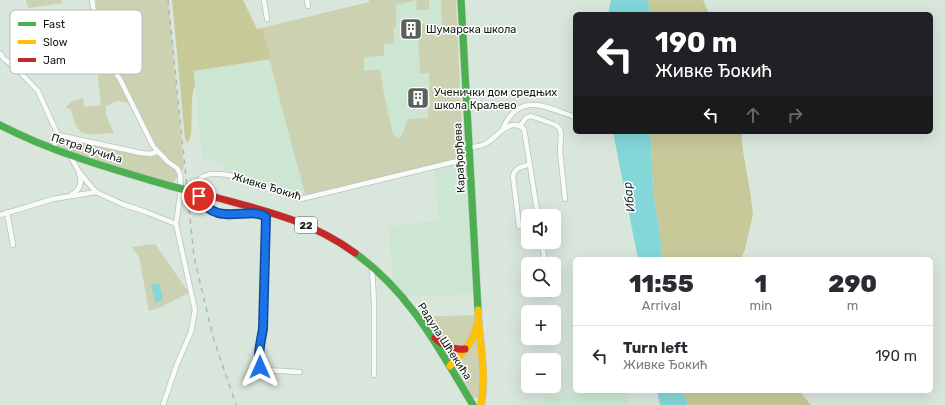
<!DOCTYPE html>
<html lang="en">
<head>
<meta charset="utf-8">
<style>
  :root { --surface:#fff; --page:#f2f2f3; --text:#2b2b33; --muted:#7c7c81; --line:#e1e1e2 }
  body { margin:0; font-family:Rubik,sans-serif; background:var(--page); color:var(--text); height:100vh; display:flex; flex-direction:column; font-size:15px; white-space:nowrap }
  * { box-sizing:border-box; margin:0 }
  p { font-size:13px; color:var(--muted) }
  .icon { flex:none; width:22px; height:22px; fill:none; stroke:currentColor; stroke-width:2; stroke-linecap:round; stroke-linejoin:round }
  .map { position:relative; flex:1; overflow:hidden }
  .drawer { position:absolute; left:573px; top:257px; width:360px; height:136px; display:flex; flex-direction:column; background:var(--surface); border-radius:6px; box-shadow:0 4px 16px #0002 }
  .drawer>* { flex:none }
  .top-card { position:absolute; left:573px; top:12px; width:360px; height:122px; border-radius:6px; box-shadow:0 4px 16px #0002; background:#202124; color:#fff; overflow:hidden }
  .controls { position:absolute; left:521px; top:209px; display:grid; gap:8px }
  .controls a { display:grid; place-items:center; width:40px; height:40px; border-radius:6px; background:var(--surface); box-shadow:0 4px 16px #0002; font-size:20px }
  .pin { position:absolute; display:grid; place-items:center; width:34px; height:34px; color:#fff; margin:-17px; border:2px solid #fff; border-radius:50%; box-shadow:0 1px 4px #0007 }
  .me { position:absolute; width:44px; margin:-22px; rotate:0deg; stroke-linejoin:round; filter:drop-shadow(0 0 3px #0008) }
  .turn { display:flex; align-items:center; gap:14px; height:84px; padding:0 16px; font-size:18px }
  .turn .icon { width:52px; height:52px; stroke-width:2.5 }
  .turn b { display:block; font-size:28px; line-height:34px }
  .lanes { display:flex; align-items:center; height:38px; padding:0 16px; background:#0003; justify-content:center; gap:20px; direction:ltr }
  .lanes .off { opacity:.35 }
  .eta { display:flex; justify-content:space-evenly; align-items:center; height:68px; text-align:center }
  .eta b { font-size:24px; font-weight:800; line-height:28px }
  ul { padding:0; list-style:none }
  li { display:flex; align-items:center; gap:12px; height:60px; padding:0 16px; border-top:1px solid var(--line) }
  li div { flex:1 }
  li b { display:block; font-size:15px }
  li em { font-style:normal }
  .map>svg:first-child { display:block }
  .built { fill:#cde5d3 }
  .green { fill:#ccd1b2 }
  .forest { fill:#c8c999 }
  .water { fill:#83d7d8 }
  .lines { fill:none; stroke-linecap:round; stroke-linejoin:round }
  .street-casing { stroke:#b9c3bc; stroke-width:6 }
  .fast-casing { stroke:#b9c3bc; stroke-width:8 }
  .slow-casing { stroke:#b9c3bc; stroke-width:8 }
  .jam-casing { stroke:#b9c3bc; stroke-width:8 }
  .street { stroke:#f9fbfa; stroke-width:4.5 }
  .fast { stroke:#4caf50; stroke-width:7 }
  .slow { stroke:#ffc107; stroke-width:7 }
  .jam { stroke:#c62828; stroke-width:7 }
  .rail { stroke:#b3b6b4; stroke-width:1.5; stroke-dasharray:5 5; stroke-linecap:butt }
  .fast-bridge-casing { stroke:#b9c3bc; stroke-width:8; stroke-linecap:butt }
  .fast-bridge { stroke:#4caf50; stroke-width:7 }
  .route-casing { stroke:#114b97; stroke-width:10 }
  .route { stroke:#1a73e8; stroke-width:7 }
  .labels { text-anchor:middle; stroke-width:3; stroke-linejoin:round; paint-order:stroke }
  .shield { fill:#fff; stroke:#595f5b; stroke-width:1 }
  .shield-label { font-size:10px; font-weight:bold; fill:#121b15 }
  .poi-label { font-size:11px; fill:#121b15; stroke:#fff; text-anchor:start }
  .street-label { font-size:11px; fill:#121b15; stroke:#fff }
  .water-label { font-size:12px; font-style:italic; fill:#1a2e2f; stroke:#fff }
  .key { fill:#fff; stroke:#b8bbb9; stroke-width:1 }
  .key-label { font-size:11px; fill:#121b15 }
</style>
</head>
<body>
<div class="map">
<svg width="945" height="405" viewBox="0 0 945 405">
  <rect width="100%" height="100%" fill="#d9e6dc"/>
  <g class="built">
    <polygon points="369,0 456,0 461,113 466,155 416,170 306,198 223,174 225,164 202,158 194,71 270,59 262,28 369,2"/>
    <polygon points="470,158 477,294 402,297 393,286 389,226 439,221 434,166"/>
    <polygon points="598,391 627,391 627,405 545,405 545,397"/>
  </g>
  <g class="green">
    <polygon points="26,0 61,0 62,3 28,8"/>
    <path d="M96 0H168L184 168 170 186 53 149 58 135 141 153 157 152 133 106 125 102 117 101 106 106V115L114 133C86 134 78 141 71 109L65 108 71 102 83 98 84 107 101 105 97 69 107 68 125 57 113 11 97 14Z"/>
    <polygon points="369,0 430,0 429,0 429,10 417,10 416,0 396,5 396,30 393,26 394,43 384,44 384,56 364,57 364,71 380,69 384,95 393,134 398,138 401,137 408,119 428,118 428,107 430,107 429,73 420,73 418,24 433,23 433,26 442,26 441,0 456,0 463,158 306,198 276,85 262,28 369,2"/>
    <polygon points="155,244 189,293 159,308 149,311 139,257 132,247"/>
    <polygon points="478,315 480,326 480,396 476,398 472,397 418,317"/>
  </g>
  <g class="forest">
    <polygon points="172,0 243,0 257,29 262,28 271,59 194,71 195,85 193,91 192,100 191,135 188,143 185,139"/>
    <polygon points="648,0 703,0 709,14 650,14"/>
    <polygon points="649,132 742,132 742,145 750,191 753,214 745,249 741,259 662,259 660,234 653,193 651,141"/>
    <polygon points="682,391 799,391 811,405 688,405"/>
  </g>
  <g class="water">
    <polygon points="611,0 648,0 650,14 608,14"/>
    <polygon points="613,132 649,132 651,141 653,193 660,234 662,259 638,259"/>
    <polygon points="159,283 163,300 155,302 151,285"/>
    <polygon points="657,391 682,391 688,405 660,405"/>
  </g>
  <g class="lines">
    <g class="street-casing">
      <g id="street">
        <polyline points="92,0 101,50 121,81 153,146 168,162 177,168 180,174 181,189 176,224 195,310 191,332 177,364 163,405"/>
        <polyline points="264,0 267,19"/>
        <polyline points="307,0 308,6"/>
        <polyline points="44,28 95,19"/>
        <polyline points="1,54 3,58 16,68 38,91 58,135 141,153 150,154 157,152"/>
        <polyline points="520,126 526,118 531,116 556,125 560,129 561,135 560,151 565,199"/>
        <path d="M503 128C520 91 545 107 575 117"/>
        <path d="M469 148C474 147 480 146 485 144 497 138 509 116 524 129L538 216"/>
        <polyline points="53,149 58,135"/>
        <polyline points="70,155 79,172 96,192 122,204 146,212 176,224"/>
        <path d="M71 195C80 190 83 183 79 173"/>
        <polyline points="7,212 13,245"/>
        <polyline points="0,215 53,199 96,192"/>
        <path d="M519 226 513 176C515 167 522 167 530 164"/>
        <polyline points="542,242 545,264"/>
        <polyline points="372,267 374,303 374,375"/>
        <polyline points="549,290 550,295"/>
        <path d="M300 372 264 370 260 367C257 355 261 341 263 329L265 217 260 214 256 213 228 215 211 209 203 202 199 195 198 185 200 179 202 177 210 174H221L240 177 267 188 301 199 470 158"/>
      </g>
    </g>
    <g class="fast-casing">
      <g id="fast">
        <polyline points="461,0 478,310"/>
        <path d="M0 125C54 153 112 169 170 186"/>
        <path d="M355 253C411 294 438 347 473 405"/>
      </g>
    </g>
    <g class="slow-casing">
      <g id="slow">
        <path d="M478 310C479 342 487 373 481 405"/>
        <path d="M450 366C461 353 475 342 477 324"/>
      </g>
    </g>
    <g class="jam-casing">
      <g id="jam">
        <path d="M207 195C261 210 308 219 355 253"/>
        <path d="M435 338C444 347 453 350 465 349"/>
      </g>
    </g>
    <use href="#street" class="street"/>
    <use href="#fast" class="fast"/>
    <use href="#slow" class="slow"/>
    <use href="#jam" class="jam"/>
    <polyline class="rail" points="168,0 194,257 213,337 236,405"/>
    <g class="fast-bridge-casing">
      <polyline id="fast-bridge" points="170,186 207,195"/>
    </g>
    <use href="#fast-bridge" class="fast-bridge"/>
  </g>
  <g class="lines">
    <g class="route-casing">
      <path id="route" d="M199 196C215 229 250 205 266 217L263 329C261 341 257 355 260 367"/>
    </g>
    <use href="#route" class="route"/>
  </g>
  <defs>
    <g id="building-square" transform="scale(1.15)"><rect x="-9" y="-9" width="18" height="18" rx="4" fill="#58625b" stroke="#fff"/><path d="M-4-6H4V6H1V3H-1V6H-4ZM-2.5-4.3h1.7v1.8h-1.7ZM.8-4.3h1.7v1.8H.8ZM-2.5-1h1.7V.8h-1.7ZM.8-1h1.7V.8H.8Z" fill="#fff"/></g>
  </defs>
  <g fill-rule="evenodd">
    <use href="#building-square" x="411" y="29"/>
    <use href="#building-square" x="418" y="98"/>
  </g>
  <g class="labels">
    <rect class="shield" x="295" y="217" width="22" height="16" rx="3"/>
    <g class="shield-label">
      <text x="306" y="229">22</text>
    </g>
    <g class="poi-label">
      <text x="426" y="33">Шумарска школа</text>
      <text x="434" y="96">Ученички дом средњих<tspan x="434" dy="13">школа Краљево</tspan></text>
    </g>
    <g class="street-label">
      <text transform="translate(87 148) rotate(18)" y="4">Петра Вучића</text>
      <text transform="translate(459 158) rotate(-93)" y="4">Карађорђева</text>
      <text transform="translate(267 186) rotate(17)" y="4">Живке Ђокић</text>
      <text transform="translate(445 341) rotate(57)" y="4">Радула Шћекића</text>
    </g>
    <g class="water-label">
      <text transform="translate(629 197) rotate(-97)" y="4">Ибар</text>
    </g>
  </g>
  <rect x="10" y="10" width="132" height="64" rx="6" class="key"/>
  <rect x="18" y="22" width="18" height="4" fill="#4caf50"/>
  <rect x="18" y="40" width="18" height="4" fill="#ffc107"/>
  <rect x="18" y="58" width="18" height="4" fill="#c62828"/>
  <g class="key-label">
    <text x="43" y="28">Fast</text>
    <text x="43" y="46">Slow</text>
    <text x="43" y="64">Jam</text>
  </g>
</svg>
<div class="controls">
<a><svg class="icon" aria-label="sound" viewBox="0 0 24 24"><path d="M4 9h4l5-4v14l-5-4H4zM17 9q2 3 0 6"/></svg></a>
<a><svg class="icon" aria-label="search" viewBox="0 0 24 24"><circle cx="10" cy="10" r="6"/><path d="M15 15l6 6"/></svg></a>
<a>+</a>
<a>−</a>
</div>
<div class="pin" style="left:199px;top:196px;background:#d93025"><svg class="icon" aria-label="arrive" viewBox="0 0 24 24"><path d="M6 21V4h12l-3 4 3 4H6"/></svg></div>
<svg class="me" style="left:260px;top:367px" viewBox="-20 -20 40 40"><path d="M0-17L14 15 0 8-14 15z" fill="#1a73e8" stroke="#fff" stroke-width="4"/></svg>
<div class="top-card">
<div class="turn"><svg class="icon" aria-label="left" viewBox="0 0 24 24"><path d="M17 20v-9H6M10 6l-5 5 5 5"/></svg><div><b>190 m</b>Живке Ђокић</div></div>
<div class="lanes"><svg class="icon" aria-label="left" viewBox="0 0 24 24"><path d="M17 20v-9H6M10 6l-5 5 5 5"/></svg><svg class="icon off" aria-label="ahead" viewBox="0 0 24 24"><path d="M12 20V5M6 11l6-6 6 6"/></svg><svg class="icon off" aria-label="right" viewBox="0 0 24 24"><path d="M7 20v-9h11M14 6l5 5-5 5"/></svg></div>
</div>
<section class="drawer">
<div class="eta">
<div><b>11:55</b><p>Arrival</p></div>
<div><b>1</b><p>min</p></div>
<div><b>290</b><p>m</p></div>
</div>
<ul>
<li><svg class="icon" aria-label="left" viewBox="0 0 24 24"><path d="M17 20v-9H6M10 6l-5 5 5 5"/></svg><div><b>Turn left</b><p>Живке Ђокић</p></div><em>190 m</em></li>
</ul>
</section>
</div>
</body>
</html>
